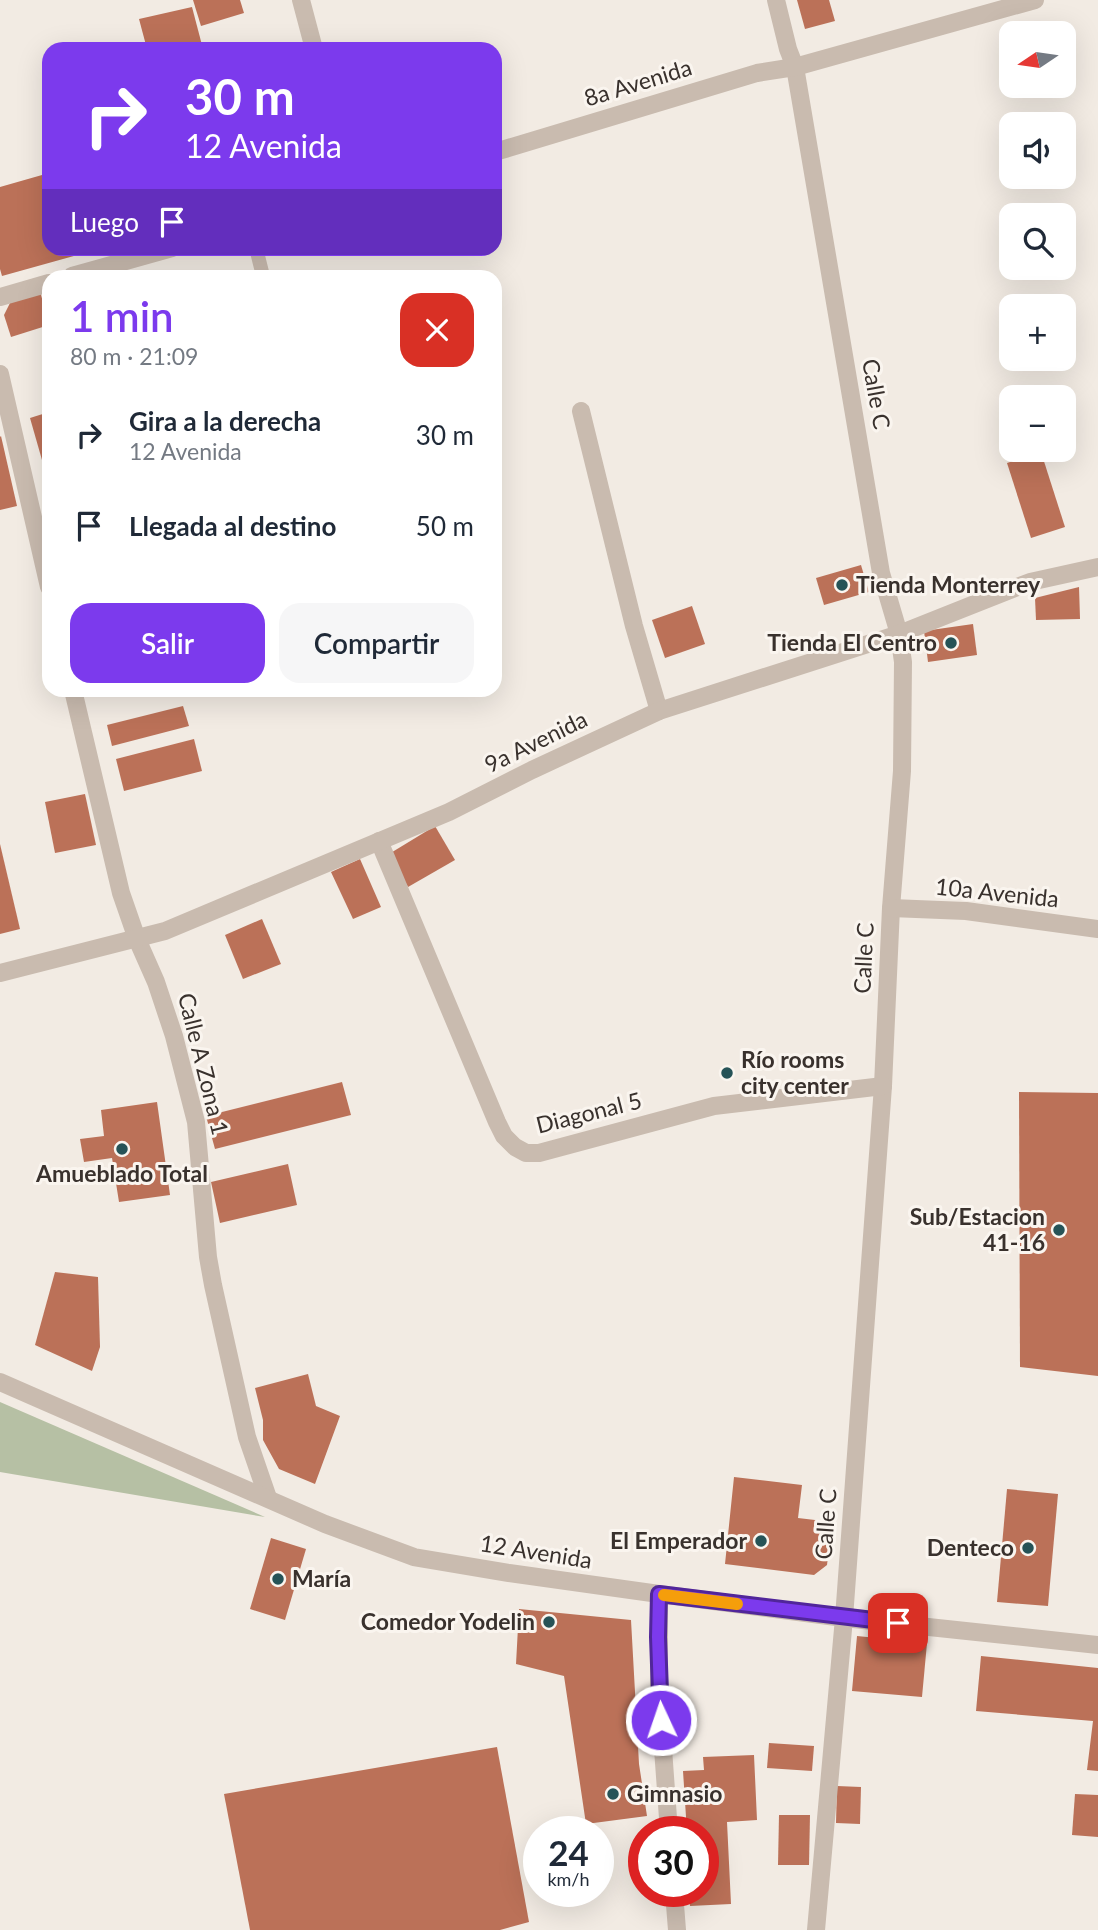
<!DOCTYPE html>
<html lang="es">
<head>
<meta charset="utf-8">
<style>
  :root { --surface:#fff; --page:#f6f6f7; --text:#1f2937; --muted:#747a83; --accent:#7c3aed }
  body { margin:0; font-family:Lato,sans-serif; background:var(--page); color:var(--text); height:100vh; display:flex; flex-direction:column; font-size:26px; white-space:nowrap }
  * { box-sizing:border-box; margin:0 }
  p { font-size:23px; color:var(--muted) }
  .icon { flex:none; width:38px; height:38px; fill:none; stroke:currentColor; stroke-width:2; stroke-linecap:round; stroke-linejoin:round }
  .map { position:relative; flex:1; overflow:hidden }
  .sheet { position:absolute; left:42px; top:270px; width:460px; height:427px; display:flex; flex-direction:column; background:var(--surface); border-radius:21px; box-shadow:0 7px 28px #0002 }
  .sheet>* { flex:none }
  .top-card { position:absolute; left:42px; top:42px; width:460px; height:214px; border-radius:21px; box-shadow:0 7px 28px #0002; background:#7c3aed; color:#fff; overflow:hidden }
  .needle { width:46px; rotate:257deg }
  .buttons { position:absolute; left:999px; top:21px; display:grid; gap:14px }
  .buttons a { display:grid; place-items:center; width:77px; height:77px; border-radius:14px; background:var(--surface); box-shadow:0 7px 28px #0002; font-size:35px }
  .speed { position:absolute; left:523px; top:1816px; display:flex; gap:14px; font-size:35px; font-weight:700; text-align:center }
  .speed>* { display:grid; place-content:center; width:91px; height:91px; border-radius:50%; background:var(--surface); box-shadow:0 7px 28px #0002; line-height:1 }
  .speed small { font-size:18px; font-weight:400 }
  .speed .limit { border:10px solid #d22; background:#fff; color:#111 }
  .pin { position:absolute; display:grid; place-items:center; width:60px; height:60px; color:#fff; margin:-30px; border-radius:14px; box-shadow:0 4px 10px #0006 }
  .me { position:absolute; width:77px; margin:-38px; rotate:357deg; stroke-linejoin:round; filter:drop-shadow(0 0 5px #0008) }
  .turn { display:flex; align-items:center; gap:24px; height:147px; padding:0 28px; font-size:32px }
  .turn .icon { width:91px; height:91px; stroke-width:2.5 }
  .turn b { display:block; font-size:49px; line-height:60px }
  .then { display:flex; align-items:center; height:66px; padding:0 28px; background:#0003; gap:14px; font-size:26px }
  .round { display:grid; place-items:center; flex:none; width:74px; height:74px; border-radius:21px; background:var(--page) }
  .headline { display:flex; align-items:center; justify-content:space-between; height:119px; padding:0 28px }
  h1 { font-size:42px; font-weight:600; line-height:52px; color:var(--accent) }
  .button { display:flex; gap:14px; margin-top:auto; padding:14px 28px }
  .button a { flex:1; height:80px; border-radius:21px; background:var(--accent); color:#fff; font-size:28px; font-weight:600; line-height:80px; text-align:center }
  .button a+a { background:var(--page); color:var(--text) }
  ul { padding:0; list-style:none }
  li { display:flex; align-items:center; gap:21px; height:91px; padding:0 28px }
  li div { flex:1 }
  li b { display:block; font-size:26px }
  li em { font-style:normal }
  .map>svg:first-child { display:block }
  .green { fill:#b6c0a4 }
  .building { fill:#bb7158 }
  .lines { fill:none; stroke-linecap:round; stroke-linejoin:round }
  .service { stroke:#c9bbaf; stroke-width:14 }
  .minor { stroke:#c9bbaf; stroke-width:18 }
  .tertiary { stroke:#c9bbaf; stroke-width:18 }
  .route-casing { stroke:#51269a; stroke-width:18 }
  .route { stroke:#7c3aed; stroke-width:12 }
  .slow { stroke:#f59e0b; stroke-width:12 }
  .poi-dot { fill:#265357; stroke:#faf5ef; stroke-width:2.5 }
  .labels { text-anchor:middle; stroke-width:6; stroke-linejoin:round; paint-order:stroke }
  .street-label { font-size:23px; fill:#39312d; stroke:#faf5ef }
  .poi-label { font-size:23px; font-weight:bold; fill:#39312d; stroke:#faf5ef; text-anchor:end }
</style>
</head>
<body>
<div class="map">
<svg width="1098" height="1930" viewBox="0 0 1098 1930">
  <rect width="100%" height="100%" fill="#f2ebe3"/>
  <polygon class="green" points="0,1402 265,1517 0,1472"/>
  <g class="building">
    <polygon points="193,0 240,0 244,13 201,26"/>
    <polygon points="797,0 829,0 835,21 805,29"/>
    <polygon points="192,7 203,49 147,49 139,19"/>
    <polygon points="49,173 49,248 79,248 81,254 2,276 0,269 0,187"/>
    <polygon points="40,291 49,325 11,337 4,315 12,299"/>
    <polygon points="49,412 49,458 42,460 30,418"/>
    <polygon points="1,436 17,506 0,510 0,437"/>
    <polygon points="1041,452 1065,527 1031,538 1007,463"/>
    <polygon points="861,565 869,592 824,605 816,578"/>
    <polygon points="1079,587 1080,619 1036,620 1035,598"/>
    <polygon points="692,606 705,644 665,658 652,620"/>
    <polygon points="973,624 977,655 928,662 924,631"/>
    <polygon points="183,706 189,726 112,746 107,725"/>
    <polygon points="194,739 202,771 124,791 116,759"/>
    <polygon points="85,794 96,845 55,853 45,802"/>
    <polygon points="435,826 455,860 408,887 389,854"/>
    <polygon points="0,844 20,929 0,934"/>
    <polygon points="360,859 381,907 353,919 331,872"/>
    <polygon points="262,919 281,964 243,979 225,935"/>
    <polygon points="342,1082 351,1115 215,1149 206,1116"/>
    <polygon points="1019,1092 1098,1093 1098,1376 1020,1367"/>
    <polygon points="157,1102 170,1195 119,1202 112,1158 84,1162 80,1139 104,1136 101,1110"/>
    <polygon points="288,1164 297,1205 220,1223 211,1182"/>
    <polygon points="55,1272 98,1277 100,1347 92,1371 35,1345"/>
    <polygon points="308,1374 316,1406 340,1416 315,1484 279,1469 263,1440 263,1420 255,1388"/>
    <polygon points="734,1477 802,1485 798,1518 832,1522 827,1565 814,1575 725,1564"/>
    <polygon points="1007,1489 1058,1494 1048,1606 997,1602"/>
    <polygon points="271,1538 306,1549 285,1620 250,1609"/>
    <polygon points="519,1609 631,1620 639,1764 647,1816 586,1824 564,1676 516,1664"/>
    <polygon points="857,1636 927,1643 922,1697 852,1691"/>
    <polygon points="981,1656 1098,1668 1098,1771 1087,1770 1093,1721 976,1711"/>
    <polygon points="769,1743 814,1746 812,1771 767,1768"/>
    <polygon points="497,1747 529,1922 500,1930 250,1930 224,1794"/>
    <polygon points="754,1755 757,1820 727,1822 731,1904 690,1906 689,1892 704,1892 704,1832 687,1832 683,1771 704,1770 703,1757"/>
    <polygon points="837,1786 861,1787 860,1824 836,1823"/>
    <polygon points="1075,1794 1098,1795 1098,1837 1072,1835"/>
    <polygon points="779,1815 810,1815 809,1865 778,1865"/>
  </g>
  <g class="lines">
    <polyline class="service" points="256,248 263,276"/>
    <g class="minor">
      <polyline points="301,0 314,49"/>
      <polyline points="776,0 788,49 795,67 881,573 899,634 903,662 902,771 891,908 883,1086 844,1618 816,1930"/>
      <polyline points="495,152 757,73 795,67 1035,0"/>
      <polyline points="72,276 172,248"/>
      <polyline points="0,297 49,283"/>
      <polyline points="0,374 49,587"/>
      <polyline points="581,411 634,626 659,711"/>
      <polyline points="73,690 121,893 137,939 156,982 174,1036 196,1122 208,1257 213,1285 247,1437 268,1498"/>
      <polyline points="379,841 497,1122 504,1136 515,1147 526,1153 539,1153 714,1106 883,1086"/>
      <polyline points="891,908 966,911 1098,929"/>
      <polyline points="0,973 165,931 449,812 532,770 659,711 899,634 1030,582 1098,567"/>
      <polyline points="659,1594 659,1693 669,1832"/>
      <polyline points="674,1892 677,1930"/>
    </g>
    <polyline class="tertiary" points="0,1382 325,1524 414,1557 509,1573 659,1594 844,1618 1098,1645"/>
  </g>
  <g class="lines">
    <g class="route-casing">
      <polyline id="route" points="661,1720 658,1637 659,1594 898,1623"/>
    </g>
    <use href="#route" class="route"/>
    <polyline class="slow" points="664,1595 737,1604"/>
  </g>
  <g class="poi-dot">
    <circle cx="842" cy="585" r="7"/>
    <circle cx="951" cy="643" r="7"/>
    <circle cx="727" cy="1073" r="7"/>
    <circle cx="122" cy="1149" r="7"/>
    <circle cx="1059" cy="1230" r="7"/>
    <circle cx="761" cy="1541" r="7"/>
    <circle cx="1028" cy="1548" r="7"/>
    <circle cx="278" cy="1579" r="7"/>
    <circle cx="549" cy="1622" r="7"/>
    <circle cx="613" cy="1794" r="7"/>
  </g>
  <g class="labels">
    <g class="street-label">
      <text transform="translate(638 83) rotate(-17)" y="8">8a Avenida</text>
      <text transform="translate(876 394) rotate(80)" y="8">Calle C</text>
      <text transform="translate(536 742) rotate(-26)" y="8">9a Avenida</text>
      <text transform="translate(997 893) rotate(6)" y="8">10a Avenida</text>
      <text transform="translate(864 958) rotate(-87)" y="8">Calle C</text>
      <text transform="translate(203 1064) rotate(76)" y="8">Calle A Zona 1</text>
      <text transform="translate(589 1113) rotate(-14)" y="8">Diagonal 5</text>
      <text transform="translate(826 1524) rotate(-86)" y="8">Calle C</text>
      <text transform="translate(536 1552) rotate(9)" y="8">12 Avenida</text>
    </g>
    <g class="poi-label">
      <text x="856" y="593" text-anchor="start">Tienda Monterrey</text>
      <text x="937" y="651">Tienda El Centro</text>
      <text x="741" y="1068" text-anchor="start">Río rooms<tspan x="741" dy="26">city center</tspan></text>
      <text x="122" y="1182" text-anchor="middle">Amueblado Total</text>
      <text x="1045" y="1225">Sub/Estacion<tspan x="1045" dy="26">41-16</tspan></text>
      <text x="747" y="1549">El Emperador</text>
      <text x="1014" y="1556">Denteco</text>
      <text x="292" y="1587" text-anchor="start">María</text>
      <text x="535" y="1630">Comedor Yodelin</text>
      <text x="627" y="1802" text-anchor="start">Gimnasio</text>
    </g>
  </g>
</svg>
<div class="buttons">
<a><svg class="needle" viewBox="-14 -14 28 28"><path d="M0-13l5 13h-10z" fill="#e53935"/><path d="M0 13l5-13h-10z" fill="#747a83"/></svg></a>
<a><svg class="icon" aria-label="sound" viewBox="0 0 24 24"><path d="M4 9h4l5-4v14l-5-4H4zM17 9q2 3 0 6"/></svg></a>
<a><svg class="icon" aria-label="search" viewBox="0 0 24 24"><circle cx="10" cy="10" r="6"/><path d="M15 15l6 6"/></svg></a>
<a>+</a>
<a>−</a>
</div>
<div class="speed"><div>24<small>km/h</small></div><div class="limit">30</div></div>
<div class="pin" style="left:898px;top:1623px;background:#d93025"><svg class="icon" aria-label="arrive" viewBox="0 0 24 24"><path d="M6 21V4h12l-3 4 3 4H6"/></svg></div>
<svg class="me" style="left:661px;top:1720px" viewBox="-20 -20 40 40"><circle r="17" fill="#7c3aed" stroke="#fff" stroke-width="3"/><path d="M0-11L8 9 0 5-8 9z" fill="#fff"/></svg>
<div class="top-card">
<div class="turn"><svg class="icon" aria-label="right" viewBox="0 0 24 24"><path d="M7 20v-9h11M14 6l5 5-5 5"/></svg><div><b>30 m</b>12 Avenida</div></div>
<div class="then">Luego<svg class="icon" aria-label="arrive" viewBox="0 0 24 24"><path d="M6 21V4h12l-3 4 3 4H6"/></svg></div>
</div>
<section class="sheet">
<div class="headline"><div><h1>1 min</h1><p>80 m · 21:09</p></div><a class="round" style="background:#d93025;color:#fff"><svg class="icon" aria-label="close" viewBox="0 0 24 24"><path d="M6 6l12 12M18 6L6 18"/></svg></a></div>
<ul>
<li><svg class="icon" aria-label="right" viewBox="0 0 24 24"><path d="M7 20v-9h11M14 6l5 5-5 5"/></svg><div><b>Gira a la derecha</b><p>12 Avenida</p></div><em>30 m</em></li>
<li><svg class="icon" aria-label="arrive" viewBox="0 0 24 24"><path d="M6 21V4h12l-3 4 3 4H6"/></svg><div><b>Llegada al destino</b></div><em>50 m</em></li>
</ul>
<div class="button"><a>Salir</a><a>Compartir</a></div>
</section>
</div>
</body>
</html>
